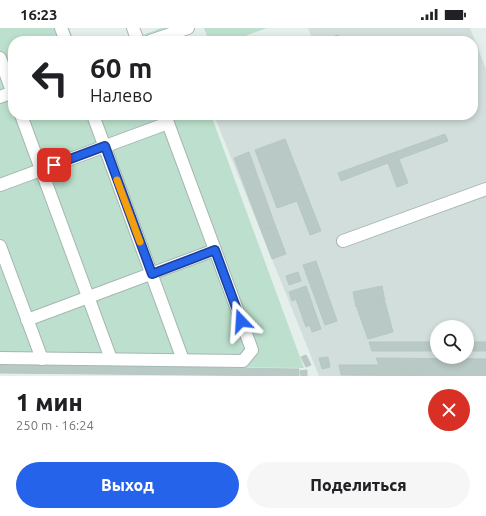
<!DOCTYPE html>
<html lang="ru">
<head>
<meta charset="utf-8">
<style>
  :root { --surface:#fff; --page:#f6f6f6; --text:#202124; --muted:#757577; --accent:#2563eb }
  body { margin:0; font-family:Ubuntu,sans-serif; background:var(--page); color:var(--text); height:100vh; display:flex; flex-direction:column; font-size:15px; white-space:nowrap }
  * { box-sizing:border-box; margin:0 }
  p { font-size:13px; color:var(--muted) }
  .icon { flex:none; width:22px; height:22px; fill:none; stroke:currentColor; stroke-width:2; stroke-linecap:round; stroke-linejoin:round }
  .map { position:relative; height:348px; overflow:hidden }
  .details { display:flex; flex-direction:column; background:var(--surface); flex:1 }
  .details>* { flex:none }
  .guide { position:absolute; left:8px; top:8px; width:470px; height:84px; border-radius:16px; box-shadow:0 2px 6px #0003; background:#fff; color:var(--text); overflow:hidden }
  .tools { position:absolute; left:430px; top:292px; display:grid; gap:8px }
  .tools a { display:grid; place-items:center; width:44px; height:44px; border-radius:50%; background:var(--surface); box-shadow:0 2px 6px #0003; font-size:20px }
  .pin { position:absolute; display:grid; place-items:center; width:34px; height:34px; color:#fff; margin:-17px; border-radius:8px; box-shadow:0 2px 6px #0006 }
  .me { position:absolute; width:44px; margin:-22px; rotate:340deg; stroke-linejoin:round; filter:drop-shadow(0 0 3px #0008) }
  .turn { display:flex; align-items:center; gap:14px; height:84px; padding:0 16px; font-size:18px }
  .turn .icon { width:52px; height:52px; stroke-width:2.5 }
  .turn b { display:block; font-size:28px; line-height:34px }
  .round { display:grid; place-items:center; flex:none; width:42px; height:42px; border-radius:21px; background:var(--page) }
  .headline { display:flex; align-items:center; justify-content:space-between; height:68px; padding:0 16px }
  h1 { font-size:24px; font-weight:800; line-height:30px }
  .cta { display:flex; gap:8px; margin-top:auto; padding:8px 16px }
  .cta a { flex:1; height:46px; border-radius:24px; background:var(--accent); color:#fff; font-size:16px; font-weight:800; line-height:46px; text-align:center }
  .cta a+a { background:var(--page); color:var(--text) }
  .status { display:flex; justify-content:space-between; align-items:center; height:28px; padding:0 20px; background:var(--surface); direction:ltr }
  .status svg { height:11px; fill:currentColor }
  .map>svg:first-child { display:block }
  .built { fill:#d2dedb; fill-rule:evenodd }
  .green { fill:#bce0cd }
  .building { fill:#b9c9c5; stroke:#b5c8c4 }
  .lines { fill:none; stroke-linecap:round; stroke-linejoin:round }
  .minor-casing { stroke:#a6b6b4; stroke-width:14 }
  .minor { stroke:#fff; stroke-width:12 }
  .route-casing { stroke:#184099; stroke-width:10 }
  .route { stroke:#2563eb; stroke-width:7 }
  .slow { stroke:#f59e0b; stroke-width:7 }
</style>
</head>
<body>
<div class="status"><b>16:23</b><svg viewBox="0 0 49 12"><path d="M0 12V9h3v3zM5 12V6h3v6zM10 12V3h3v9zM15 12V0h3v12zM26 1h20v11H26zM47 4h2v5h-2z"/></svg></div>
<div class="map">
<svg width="486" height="348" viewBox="0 0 486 348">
  <rect width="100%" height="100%" fill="#e4eeeb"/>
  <path class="built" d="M308 0H470L486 41V348H319L214 87H473V13H313ZM437 299H467V329H437Z"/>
  <g class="green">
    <polygon points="0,0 69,0 74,13 13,13 13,87 211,87 304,340 0,337"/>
    <polygon points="161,0 179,0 184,13 127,13"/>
    <polygon points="204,0 267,0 232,13 209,13"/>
  </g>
  <g class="building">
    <polygon points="338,7 340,13 320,13"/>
    <polygon points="445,106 448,113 399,131 408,155 397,159 388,135 341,153 338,145"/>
    <polygon points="285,111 321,203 310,207 297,173 277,180 255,122"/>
    <polygon points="249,124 275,197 261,202 234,130"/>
    <polygon points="275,197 286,226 272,231 261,202"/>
    <polygon points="316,233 337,293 325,297 303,237"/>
    <polygon points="298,244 301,253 289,257 286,248"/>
    <polygon points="306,258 321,301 312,304 310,297 306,299 296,271 292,273 289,264"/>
    <polygon points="382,258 385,273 356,279 353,264"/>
    <polygon points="385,274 393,304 368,311 357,280"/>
    <polygon points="369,314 437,314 437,323 372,323"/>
    <rect x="467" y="314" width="19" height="9"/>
    <polygon points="306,327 311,337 306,339 301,329"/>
    <polygon points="328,329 330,339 322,341 319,330"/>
    <polygon points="376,330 486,331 486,348 341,347 339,337 379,337"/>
    <polygon points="0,337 299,341 299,348 0,345"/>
    <polygon points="307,342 307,348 301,348 300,343"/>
  </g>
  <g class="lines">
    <g class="minor-casing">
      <g id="minor">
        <polyline points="61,0 66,13"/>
        <polyline points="133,0 138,13"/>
        <polyline points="150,13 188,0"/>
        <polyline points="0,30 13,66"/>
        <polyline points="0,69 13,64"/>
        <polyline points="21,87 111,331"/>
        <polyline points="93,87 183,332"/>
        <polyline points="0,157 168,95"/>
        <polyline points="343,213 486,161"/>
        <polyline points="0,218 42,331"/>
        <polyline points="27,292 215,222"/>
        <polyline points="0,330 243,333 252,322 165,87"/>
      </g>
    </g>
    <use href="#minor" class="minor"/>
  </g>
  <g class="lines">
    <g class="route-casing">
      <polyline id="route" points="54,137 105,118 152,246 215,222 241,293"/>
    </g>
    <use href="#route" class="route"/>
    <polyline class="slow" points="117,152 140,214"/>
  </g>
</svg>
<div class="tools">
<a><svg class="icon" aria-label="search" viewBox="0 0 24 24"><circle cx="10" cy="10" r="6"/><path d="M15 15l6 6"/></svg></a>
</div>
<div class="pin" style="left:54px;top:137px;background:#d93025"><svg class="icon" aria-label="arrive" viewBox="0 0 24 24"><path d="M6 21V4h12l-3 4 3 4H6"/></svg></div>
<svg class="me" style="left:241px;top:293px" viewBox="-20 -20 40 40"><path d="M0-17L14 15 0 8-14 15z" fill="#2563eb" stroke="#fff" stroke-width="4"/></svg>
<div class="guide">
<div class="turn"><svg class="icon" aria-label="left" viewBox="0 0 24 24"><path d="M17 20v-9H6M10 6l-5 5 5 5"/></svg><div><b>60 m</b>Налево</div></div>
</div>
</div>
<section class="details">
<div class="headline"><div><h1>1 мин</h1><p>250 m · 16:24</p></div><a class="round" style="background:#d93025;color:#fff"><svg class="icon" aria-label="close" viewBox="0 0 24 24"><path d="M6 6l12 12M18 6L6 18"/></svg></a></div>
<div class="cta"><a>Выход</a><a>Поделиться</a></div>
</section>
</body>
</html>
